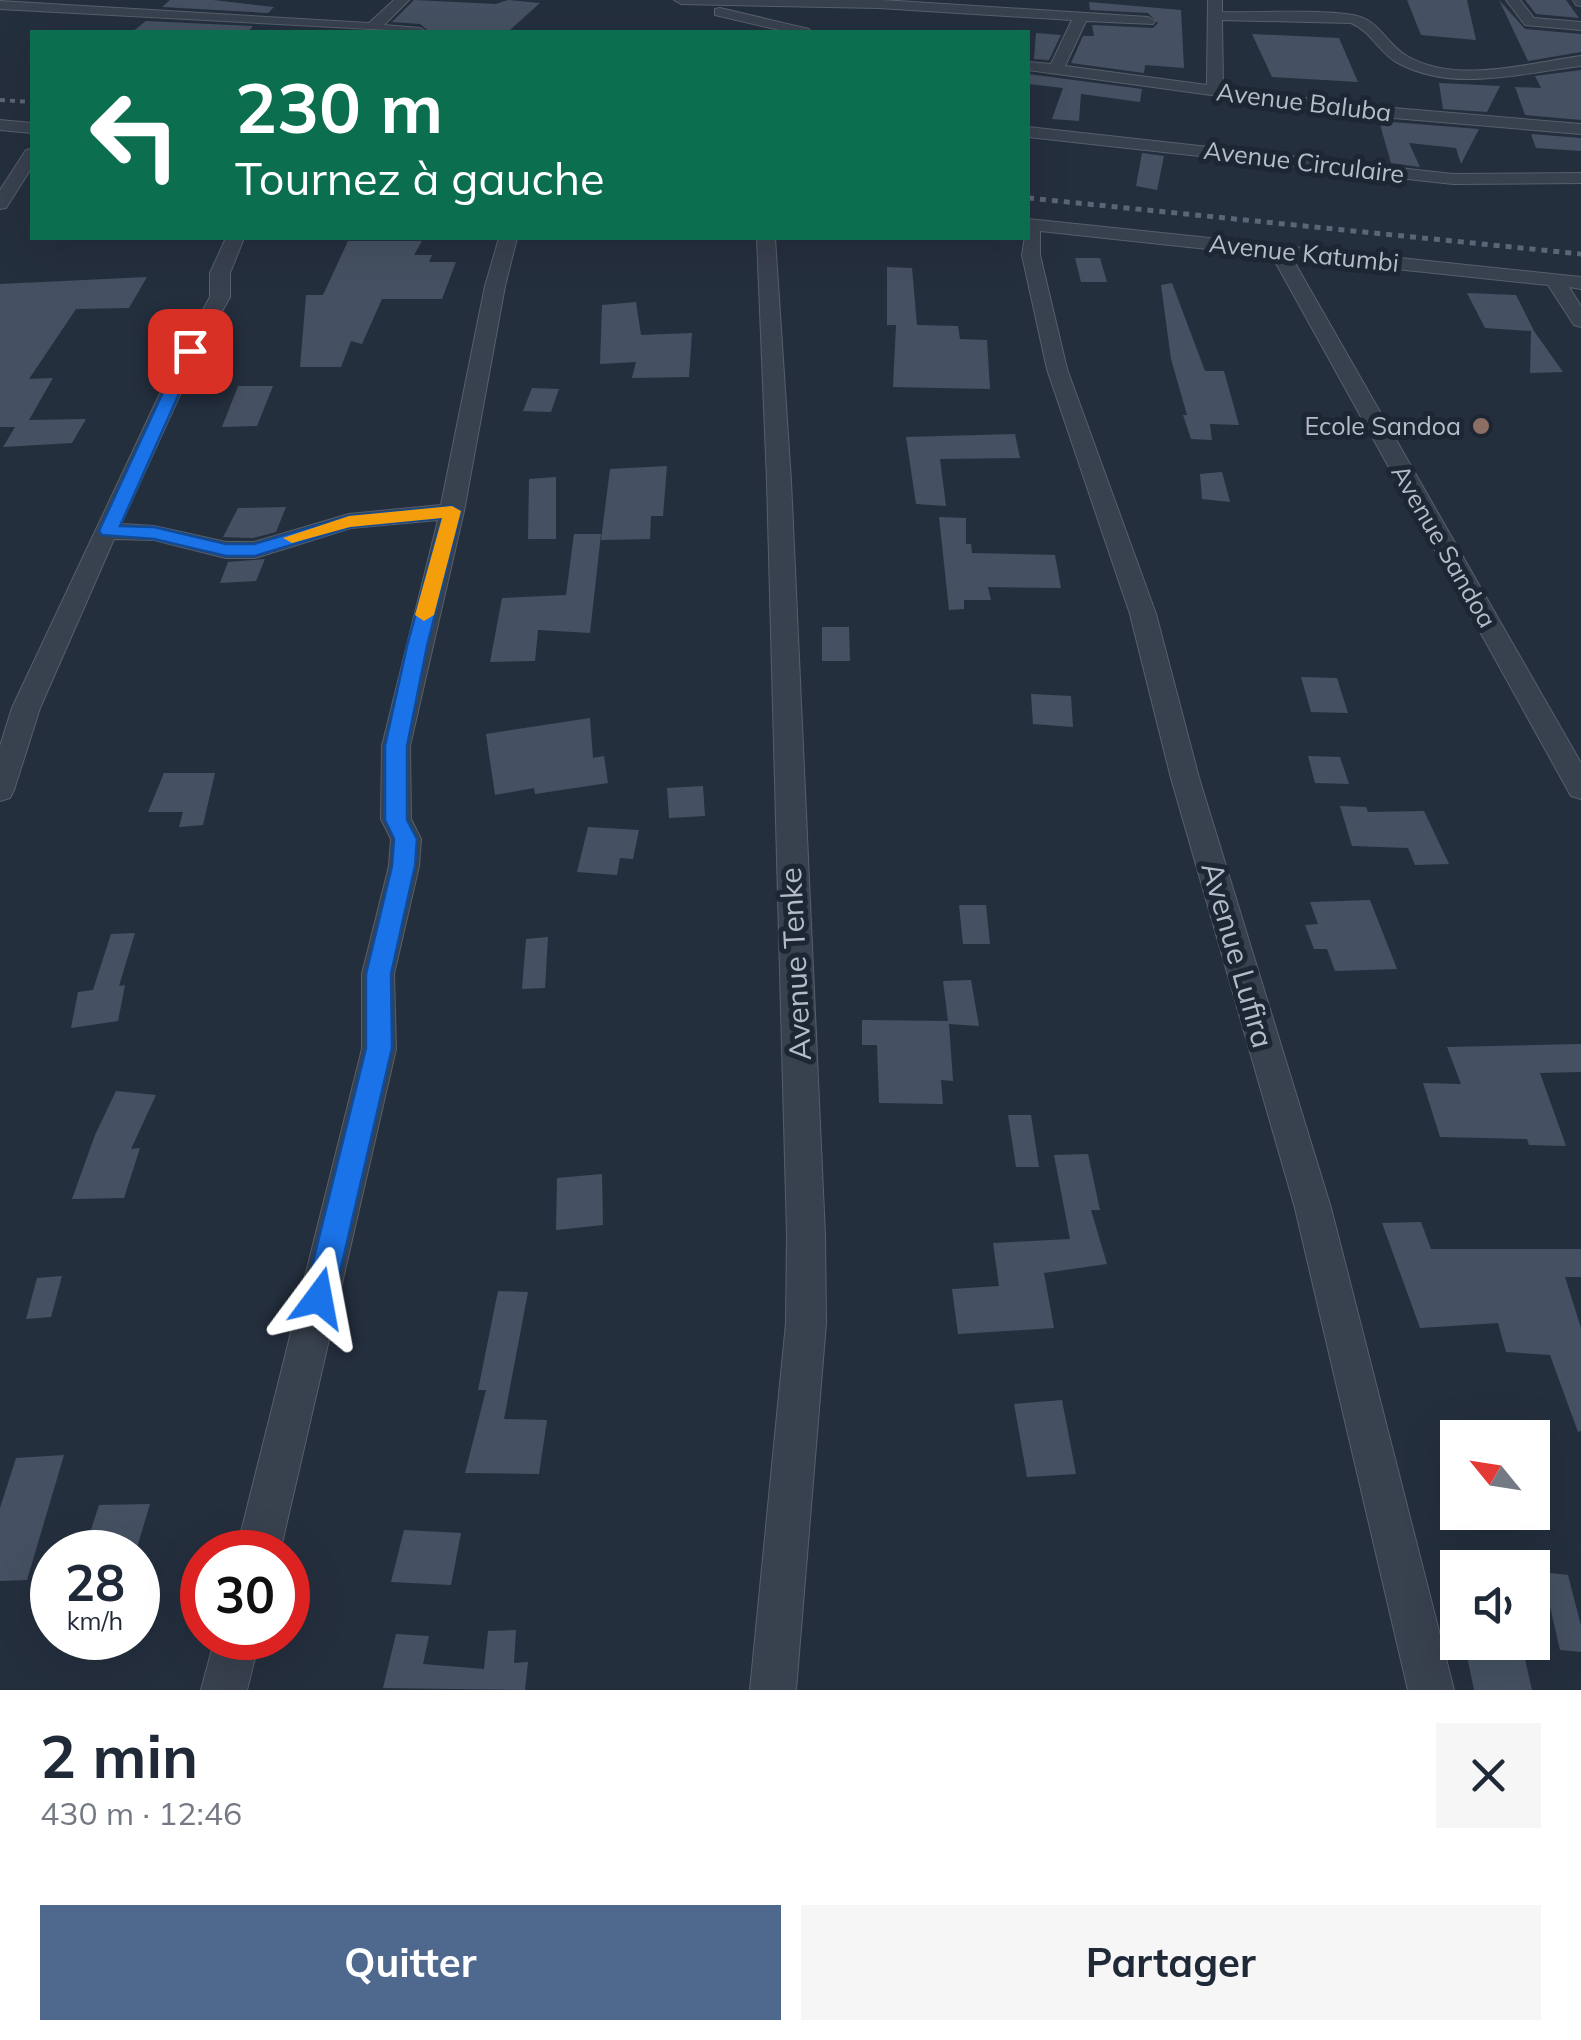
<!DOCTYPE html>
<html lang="fr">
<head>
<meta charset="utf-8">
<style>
  :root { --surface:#fff; --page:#f6f6f7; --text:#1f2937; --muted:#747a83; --accent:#4f688e }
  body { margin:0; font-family:Mulish,sans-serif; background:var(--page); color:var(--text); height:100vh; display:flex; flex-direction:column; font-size:38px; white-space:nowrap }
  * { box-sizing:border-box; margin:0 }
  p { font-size:32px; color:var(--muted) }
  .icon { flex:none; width:55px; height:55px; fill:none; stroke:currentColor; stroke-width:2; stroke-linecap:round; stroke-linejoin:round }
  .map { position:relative; height:1690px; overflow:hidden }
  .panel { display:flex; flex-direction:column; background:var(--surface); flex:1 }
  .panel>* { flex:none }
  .top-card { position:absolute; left:30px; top:30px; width:1000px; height:210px; border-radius:0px; box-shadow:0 10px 40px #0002; background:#0b6e4f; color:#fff; overflow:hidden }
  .needle { width:65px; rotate:300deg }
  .tools { position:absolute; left:1440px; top:1420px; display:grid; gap:20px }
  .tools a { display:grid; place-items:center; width:110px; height:110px; border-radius:0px; background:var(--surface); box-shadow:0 10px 40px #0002; font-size:50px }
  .speed { position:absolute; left:30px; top:1530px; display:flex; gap:20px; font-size:50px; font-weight:700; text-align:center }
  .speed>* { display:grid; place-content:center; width:130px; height:130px; border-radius:50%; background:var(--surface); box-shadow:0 10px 40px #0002; line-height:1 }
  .speed small { font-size:25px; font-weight:400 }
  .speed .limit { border:15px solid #d22; background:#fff; color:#111 }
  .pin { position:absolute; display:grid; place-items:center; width:85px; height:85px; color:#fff; margin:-42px; border-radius:20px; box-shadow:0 5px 15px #0006 }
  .me { position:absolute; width:110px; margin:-55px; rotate:13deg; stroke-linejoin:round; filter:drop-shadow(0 0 8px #0008) }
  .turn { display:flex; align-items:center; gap:35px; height:210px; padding:0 40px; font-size:45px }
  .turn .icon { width:130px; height:130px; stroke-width:2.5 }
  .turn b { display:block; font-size:70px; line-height:85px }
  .round { display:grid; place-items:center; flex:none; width:105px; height:105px; border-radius:0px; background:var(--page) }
  .head { display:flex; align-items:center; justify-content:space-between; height:170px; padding:0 40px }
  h1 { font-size:60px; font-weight:700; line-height:75px }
  .action { display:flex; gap:20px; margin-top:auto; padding:20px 40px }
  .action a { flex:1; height:115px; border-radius:0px; background:var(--accent); color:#fff; font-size:40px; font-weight:700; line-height:115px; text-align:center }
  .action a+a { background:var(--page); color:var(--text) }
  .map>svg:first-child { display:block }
  .building { fill:#455162 }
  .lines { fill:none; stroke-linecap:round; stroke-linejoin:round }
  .minor-casing { stroke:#565f6c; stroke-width:2 }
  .minor { fill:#38414e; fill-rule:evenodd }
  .rail-far1 { stroke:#5a6575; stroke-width:4; stroke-dasharray:5 5; stroke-linecap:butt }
  .rail { stroke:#5a6575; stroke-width:5; stroke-dasharray:6 6; stroke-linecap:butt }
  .route { fill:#1a73e8; stroke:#114b97; stroke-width:2.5 }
  .slow { fill:#f59e0b }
  .education-dot { fill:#8d6e63; stroke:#1d2633; stroke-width:4 }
  .labels { text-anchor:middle; stroke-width:10; stroke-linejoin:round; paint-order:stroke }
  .far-street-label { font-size:25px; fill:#b4bcc9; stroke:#1d2633 }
  .far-poi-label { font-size:25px; fill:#b4bcc9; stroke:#1d2633; text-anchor:end }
  .street-label { font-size:30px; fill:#b4bcc9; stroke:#1d2633 }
</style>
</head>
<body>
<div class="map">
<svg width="1581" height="1690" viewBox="0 0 1581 1690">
  <rect width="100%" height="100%" fill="#242f3e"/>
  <g class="building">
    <polygon points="170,0 213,0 274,7 268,13 162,7"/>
    <polygon points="414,0 496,4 508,0 540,3 510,30 430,32 420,24 392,22"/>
    <polygon points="1407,0 1467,0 1476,40 1421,35"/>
    <polygon points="1499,0 1525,29 1581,34 1581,52 1528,61"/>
    <polygon points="1525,0 1566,0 1579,18 1536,14"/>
    <polygon points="1089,2 1181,10 1184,68 1145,65 1144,73 1071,63 1083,36 1094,36 1092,25 1153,28 1158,23 1148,13 1090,10"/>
    <polygon points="146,21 253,26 248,32 132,32"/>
    <polygon points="1036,33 1061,35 1049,60 1034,59"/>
    <polygon points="1252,34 1339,38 1358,82 1272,77"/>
    <polygon points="1581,70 1581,120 1525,115 1515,87 1541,88 1535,76"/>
    <polygon points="1028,74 1142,89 1140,102 1081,94 1079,121 1052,119 1063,88 1028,84"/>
    <polygon points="1439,83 1500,86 1487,112 1443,109"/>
    <polygon points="1379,121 1479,129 1461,164 1456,148 1409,143 1420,167 1391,163"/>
    <polygon points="1531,134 1581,138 1581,151 1536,148"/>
    <polygon points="1142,153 1164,156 1157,190 1136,186"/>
    <polygon points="348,241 422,241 414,255 432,255 429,262 456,262 442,299 382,299 362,344 351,341 341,367 300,367 306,295 323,295"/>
    <polygon points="1075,258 1100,258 1107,282 1081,282"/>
    <polygon points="887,267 912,268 917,325 958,326 960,339 987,340 990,389 893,387 896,325 887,325"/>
    <polygon points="147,277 129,308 76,309 29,379 53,378 29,420 86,419 72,443 3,447 15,427 0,427 0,284"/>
    <polygon points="1172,283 1205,371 1224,371 1239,425 1210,424 1212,440 1191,439 1183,415 1187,415 1171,359 1161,285"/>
    <polygon points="1467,293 1516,295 1534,331 1563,372 1530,373 1531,331 1485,328"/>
    <polygon points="636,302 641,335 692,333 689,377 632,378 636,362 600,364 602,305"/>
    <polygon points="238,386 273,386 257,426 222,427"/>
    <polygon points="532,388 559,389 551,412 523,411"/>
    <polygon points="1015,434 1020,458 940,459 946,506 916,504 906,437"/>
    <polygon points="667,466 663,516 651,516 650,539 601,540 610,469"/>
    <polygon points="1222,472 1230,502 1202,499 1200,474"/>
    <polygon points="556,477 556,539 528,539 529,479"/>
    <polygon points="286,507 276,532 253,538 223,537 238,508"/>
    <polygon points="939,517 966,518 966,544 971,544 972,553 1055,555 1061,588 988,587 991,600 964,600 964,609 949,610"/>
    <polygon points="574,534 601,534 590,633 538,630 535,661 490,662 502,598 566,595"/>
    <polygon points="265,559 256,581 220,583 228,562"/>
    <polygon points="822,627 849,627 850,661 822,661"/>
    <polygon points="1301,677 1337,678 1348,713 1311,712"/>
    <polygon points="1031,694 1071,696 1073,727 1033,724"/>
    <polygon points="590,718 593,758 604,756 608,783 535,794 534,788 495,795 486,734"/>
    <polygon points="1308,756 1340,757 1349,784 1315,783"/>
    <polygon points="164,773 215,773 203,825 179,827 183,812 148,812"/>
    <polygon points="703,786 705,816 669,818 667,788"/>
    <polygon points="1340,806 1366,807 1368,812 1424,811 1449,864 1415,865 1408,848 1352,846"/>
    <polygon points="588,827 639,830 633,859 620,858 617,875 577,872"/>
    <polygon points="1370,900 1397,969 1335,971 1327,949 1314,949 1305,925 1318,924 1310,902"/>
    <polygon points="959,905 986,905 990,944 963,944"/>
    <polygon points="135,933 119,986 125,985 118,1021 71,1028 78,992 93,990 111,934"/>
    <polygon points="548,937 545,988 522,989 526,939"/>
    <polygon points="971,980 979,1026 949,1024 953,1081 941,1080 943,1104 879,1103 877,1045 862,1045 862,1020 948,1021 943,981"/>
    <polygon points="1581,1044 1581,1072 1540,1073 1566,1146 1529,1145 1527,1139 1440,1137 1423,1083 1461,1084 1447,1047"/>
    <polygon points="116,1091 156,1095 131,1149 140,1148 124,1198 72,1199 95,1135"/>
    <polygon points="1008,1115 1031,1115 1039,1167 1016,1167"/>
    <polygon points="1088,1154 1100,1210 1091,1210 1107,1264 1044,1273 1054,1328 958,1334 952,1289 999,1286 993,1243 1070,1239 1054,1155"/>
    <polygon points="602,1174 603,1225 556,1230 557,1178"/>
    <polygon points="1421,1222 1431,1249 1581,1249 1581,1277 1565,1277 1581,1328 1581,1431 1578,1432 1550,1355 1506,1352 1498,1323 1420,1328 1382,1223"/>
    <polygon points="62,1276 51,1317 26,1319 37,1278"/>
    <polygon points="498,1291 528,1292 504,1419 547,1420 539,1474 465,1473 486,1390 478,1390"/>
    <polygon points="1062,1400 1076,1474 1027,1477 1014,1404"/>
    <polygon points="64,1455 27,1580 0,1581 0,1508 16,1458"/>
    <polygon points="150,1504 136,1551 84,1551 99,1505"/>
    <polygon points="404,1530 461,1533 451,1585 391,1582"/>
    <polygon points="1542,1572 1568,1575 1581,1626 1581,1652 1560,1650"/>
    <polygon points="516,1630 514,1663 528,1662 525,1690 383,1688 396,1634 429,1636 423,1664 484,1669 488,1631"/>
    <polygon points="1464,1642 1521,1642 1532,1690 1474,1690"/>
  </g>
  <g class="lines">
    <g class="minor-casing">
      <g id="minor">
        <polygon points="394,0 409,0 384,25 420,28 427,32 0,9 0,1 369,23"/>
        <path d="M674 0H882L1148 17 1155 21 1153 24 1086 21 1065 66 1207 85 1208 0H1222V12C1265 13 1311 9 1353 15 1379 19 1386 44 1407 56 1457 85 1528 63 1581 56V66C1522 73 1453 93 1398 63 1379 53 1372 32 1351 23L1222 20 1223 87 1358 105 1581 124V134L1358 115 1028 70V62L1051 64 1072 20 879 8 681 4Z"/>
        <polygon points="1506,0 1520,0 1534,18 1581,22 1581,30 1525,25"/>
        <polygon points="1573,0 1581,0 1581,6 1576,5"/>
        <polygon points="720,8 809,29 811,32 788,32 715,15 715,9"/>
        <polygon points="0,120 32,123 32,133 0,130"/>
        <polygon points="1028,127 1453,174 1581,173 1581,183 1453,184 1028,137"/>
        <polygon points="32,149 32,167 6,208 0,209 0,190 26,150"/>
        <polygon points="1028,219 1581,277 1581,289 1569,287 1581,306 1581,327 1574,325 1548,285 1292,258 1581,763 1581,799 1571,796 1272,256 1040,231 1040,255 1067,369 1156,614 1199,778 1331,1208 1454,1690 1408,1690 1295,1208 1171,778 1130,614 1047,369 1022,255"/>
        <polygon points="226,238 244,238 230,273 230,297 200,351 121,524 154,526 226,542 254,542 349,514 441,505 485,286 499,238 517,238 505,286 464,511 410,746 411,819 421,839 419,866 394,974 396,1049 280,1552 236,1552 362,1049 362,974 389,866 391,839 381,819 382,746 438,520 351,528 255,558 226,558 154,540 114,539 40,708 14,790 10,798 0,801 0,746 12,708 180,351 210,297 210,273"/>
        <polygon points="757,238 775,238 791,481 825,1235 826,1323 796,1690 750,1690 786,1323 787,1235 767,481"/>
        <polygon points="215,1638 260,1638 247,1690 201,1690"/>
      </g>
    </g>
    <use href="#minor" class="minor"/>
    <polyline class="rail-far1" points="0,100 32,102"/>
    <polyline class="rail" points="1028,198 1581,254"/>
  </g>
  <polygon class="route" points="190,347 198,351 120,526 154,527 226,544 254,544 349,516 452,506 461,511 427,646 407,746 407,820 417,839 415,866 391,974 392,1048 334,1298 329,1309 319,1313 309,1309 304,1298 366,1048 366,974 392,866 394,839 385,820 385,746 407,646 442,518 351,527 255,556 226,556 154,539 102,535 99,531 182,351"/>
  <polygon class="slow" points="452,506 461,511 434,615 424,621 415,615 442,518 350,527 292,543 283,538 349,516"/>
  <circle class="education-dot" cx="1481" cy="426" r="10"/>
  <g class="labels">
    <g class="far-street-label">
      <text transform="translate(1304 102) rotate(7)" y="9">Avenue Baluba</text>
      <text transform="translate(1304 162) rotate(7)" y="9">Avenue Circulaire</text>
      <text transform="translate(1304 253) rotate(6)" y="9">Avenue Katumbi</text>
      <text transform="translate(1444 546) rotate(60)" y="9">Avenue Sandoa</text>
    </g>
    <g class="far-poi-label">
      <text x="1461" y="435">Ecole Sandoa</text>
    </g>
    <g class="street-label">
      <text transform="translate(1237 955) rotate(74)" y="10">Avenue Lufira</text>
      <text transform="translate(796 964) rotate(-93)" y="10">Avenue Tenke</text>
    </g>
  </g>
</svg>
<div class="tools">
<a><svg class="needle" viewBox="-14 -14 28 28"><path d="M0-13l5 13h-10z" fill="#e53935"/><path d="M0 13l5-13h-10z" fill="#747a83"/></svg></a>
<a><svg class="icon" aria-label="sound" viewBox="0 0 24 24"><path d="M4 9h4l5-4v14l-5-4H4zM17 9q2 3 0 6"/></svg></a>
</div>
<div class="speed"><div>28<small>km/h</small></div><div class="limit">30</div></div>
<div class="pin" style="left:190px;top:351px;background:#d93025"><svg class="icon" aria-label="arrive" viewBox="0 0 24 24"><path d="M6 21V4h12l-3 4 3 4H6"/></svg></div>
<svg class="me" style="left:319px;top:1298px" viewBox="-20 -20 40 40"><path d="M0-17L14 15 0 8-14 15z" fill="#1a73e8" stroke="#fff" stroke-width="4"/></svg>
<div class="top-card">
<div class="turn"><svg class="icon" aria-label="left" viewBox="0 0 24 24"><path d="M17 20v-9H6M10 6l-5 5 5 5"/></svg><div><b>230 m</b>Tournez à gauche</div></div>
</div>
</div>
<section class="panel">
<div class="head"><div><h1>2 min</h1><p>430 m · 12:46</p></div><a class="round"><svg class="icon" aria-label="close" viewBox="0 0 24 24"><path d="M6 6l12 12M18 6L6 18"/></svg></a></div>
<div class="action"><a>Quitter</a><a>Partager</a></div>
</section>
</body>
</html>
